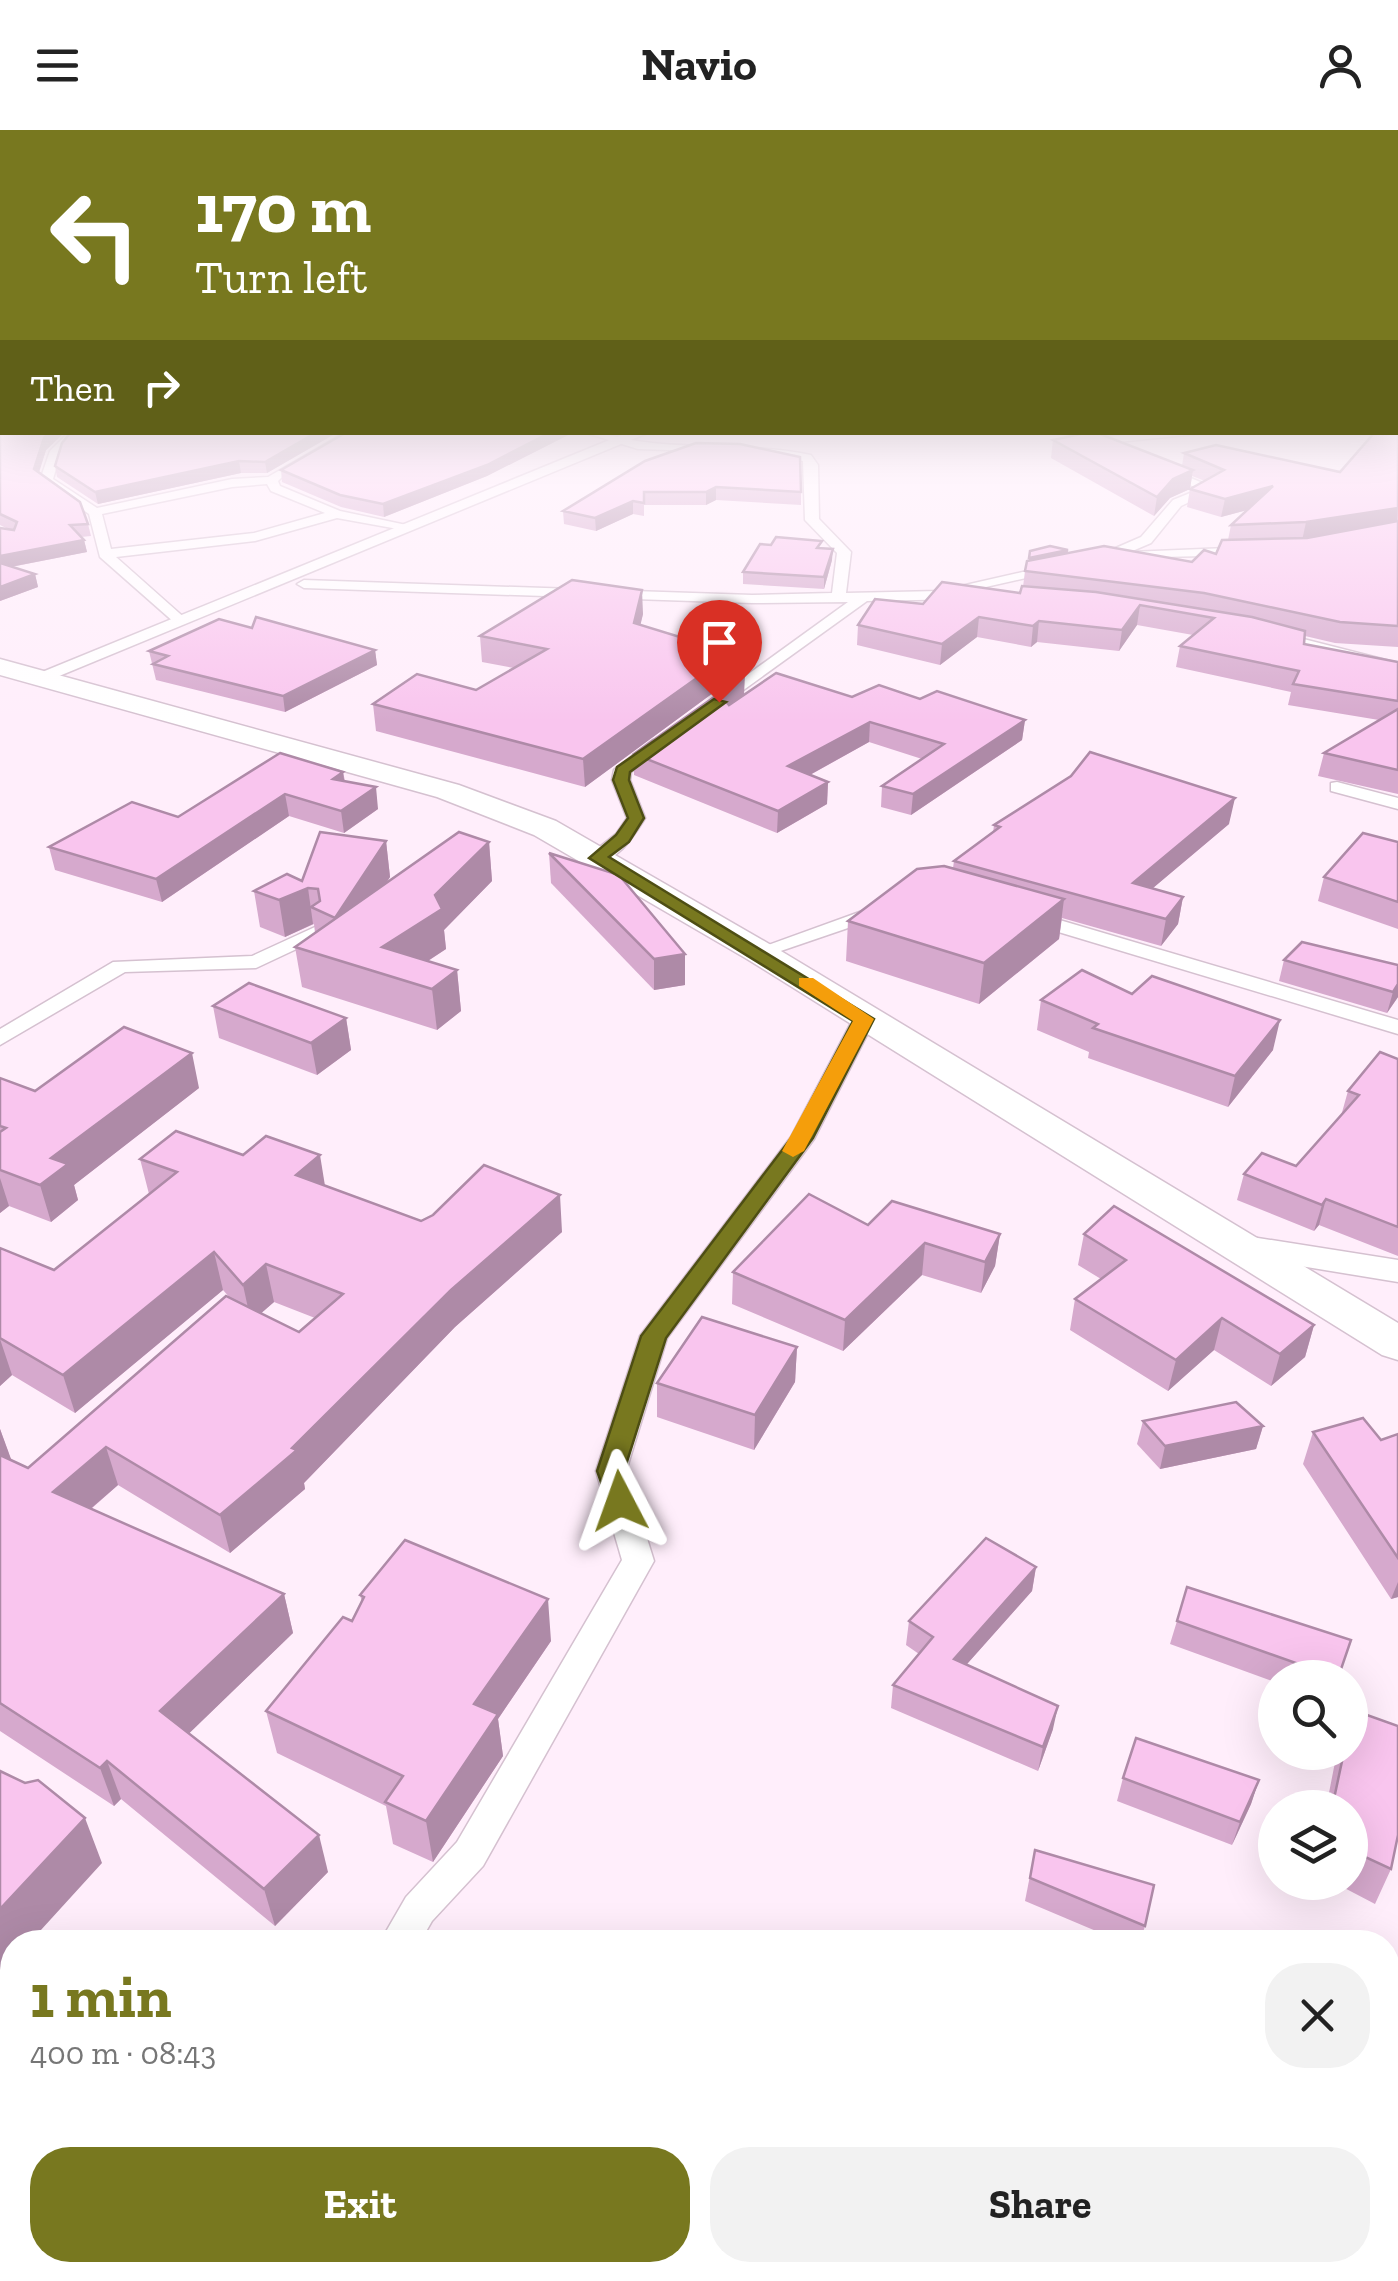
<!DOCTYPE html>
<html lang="en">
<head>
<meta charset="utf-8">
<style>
  :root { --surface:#fff; --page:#f2f2f2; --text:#222; --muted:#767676; --accent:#78781f }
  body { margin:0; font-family:"Zilla Slab",serif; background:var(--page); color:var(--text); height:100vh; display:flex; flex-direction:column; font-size:38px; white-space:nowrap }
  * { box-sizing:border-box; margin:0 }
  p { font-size:32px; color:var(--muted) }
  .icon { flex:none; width:55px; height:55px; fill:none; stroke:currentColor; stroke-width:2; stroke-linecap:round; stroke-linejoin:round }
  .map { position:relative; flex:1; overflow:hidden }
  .drawer { position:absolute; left:0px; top:1800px; width:1400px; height:352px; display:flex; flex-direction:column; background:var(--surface); border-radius:40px 40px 0 0; box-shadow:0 10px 40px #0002 }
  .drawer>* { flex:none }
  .hud { position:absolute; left:0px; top:0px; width:1400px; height:305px; box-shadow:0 10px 40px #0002; background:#78781f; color:#fff; overflow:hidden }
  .fabs { position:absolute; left:1258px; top:1530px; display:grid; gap:20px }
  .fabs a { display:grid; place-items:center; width:110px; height:110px; border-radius:50%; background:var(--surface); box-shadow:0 10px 40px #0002; font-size:50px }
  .pin { position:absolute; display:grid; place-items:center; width:85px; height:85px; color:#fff; margin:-102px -42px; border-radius:50% 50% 50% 0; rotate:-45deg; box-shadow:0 0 10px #0007 }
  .pin .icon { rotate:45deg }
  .me { position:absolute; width:110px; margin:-55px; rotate:356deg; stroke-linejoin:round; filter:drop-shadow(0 0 8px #0008) }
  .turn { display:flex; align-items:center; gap:35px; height:210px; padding:0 30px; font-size:45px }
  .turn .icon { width:130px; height:130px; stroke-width:2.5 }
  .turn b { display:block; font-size:70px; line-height:85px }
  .then { display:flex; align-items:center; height:95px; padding:0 30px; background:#0003; gap:20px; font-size:38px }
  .round { display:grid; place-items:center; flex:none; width:105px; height:105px; border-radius:40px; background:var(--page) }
  .headline { display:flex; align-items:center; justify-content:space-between; height:170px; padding:0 30px }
  h1 { font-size:60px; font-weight:700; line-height:75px; color:var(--accent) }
  .action { display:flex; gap:20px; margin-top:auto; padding:20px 30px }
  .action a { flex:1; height:115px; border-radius:40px; background:var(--accent); color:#fff; font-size:40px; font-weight:700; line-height:115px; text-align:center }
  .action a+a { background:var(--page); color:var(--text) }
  header { display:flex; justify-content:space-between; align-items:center; height:130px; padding:0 30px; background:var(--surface); font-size:45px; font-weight:700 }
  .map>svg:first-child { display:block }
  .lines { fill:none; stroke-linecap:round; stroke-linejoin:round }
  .minor-casing { stroke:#d5c1d0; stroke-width:3 }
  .tertiary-casing { stroke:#d5c1d0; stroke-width:3 }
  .trunk-casing { stroke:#d5c1d0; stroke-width:3 }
  .minor { fill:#fff; fill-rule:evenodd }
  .tertiary { fill:#fff; fill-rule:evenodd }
  .trunk { fill:#fff; fill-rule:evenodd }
  .wall { fill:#d6a9cd; fill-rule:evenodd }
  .shaded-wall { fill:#ae8aa7 }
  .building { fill:#f9c5ee; stroke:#ae8aa7; stroke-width:2.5 }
  .route { fill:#78781f; stroke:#4e4e14; stroke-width:2.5 }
  .slow { fill:#f59e0b }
</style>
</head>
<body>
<header><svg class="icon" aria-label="menu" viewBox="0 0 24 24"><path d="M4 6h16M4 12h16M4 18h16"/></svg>Navio<svg class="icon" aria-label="person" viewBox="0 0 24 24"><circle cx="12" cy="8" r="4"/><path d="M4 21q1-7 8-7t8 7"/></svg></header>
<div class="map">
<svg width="1398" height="2151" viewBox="0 0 1398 2151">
  <rect width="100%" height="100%" fill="#ffeefb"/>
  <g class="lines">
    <g class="minor-casing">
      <g id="minor">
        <path d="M69 302H81L61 322 53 349 97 378 232 349 268 347 346 302H361L283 346 278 351 280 356 340 381 416 397 409 401 337 388 255 411 116 427 187 490 175 493 100 427 89 384 40 350 50 321ZM267 354 271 361 325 383 254 403 111 419 102 384 232 357Z"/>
        <path d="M583 302C602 302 618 308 637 311 695 320 753 313 811 325L818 335 819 389 851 422 846 463 939 461 1102 424 1141 407 1173 370 1200 359 1158 343 1162 336 1217 359 1181 376 1151 413 1130 422 1251 417 1258 421 1251 425 1115 428 968 461 972 465 965 469 867 471 717 579 709 574 711 571 848 472 752 473 304 458 297 454 304 450 752 465 832 463 837 423 805 390 803 331 755 323 638 319Z"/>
        <polygon points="1158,302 1216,302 1108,313 1096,319 1090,315 1105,307"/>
        <polygon points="1272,501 1398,533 1398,543 1267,509 1264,506"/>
        <path d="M653 610 667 614 631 642 630 650 645 688C633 707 616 735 591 732V724L616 704 627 688 612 650 614 640Z"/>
        <polygon points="1337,652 1398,668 1398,679 1331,661 1331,653"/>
        <polygon points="879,775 889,781 886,785 766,826 759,828 749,822"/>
        <polygon points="1029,781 1398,890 1398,904 1022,791 1022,783"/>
        <polygon points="315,797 322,799 322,807 256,838 125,842 0,915 0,899 113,832 252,826"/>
        <polygon points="864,882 875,889 814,1009 667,1208 626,1341 654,1431 483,1736 432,1791 420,1812 380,1812 406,1767 457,1712 622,1430 596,1341 640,1206 791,1007 853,889"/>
        <polygon points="203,2140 247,2140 242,2151 198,2151"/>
      </g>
    </g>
    <g class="tertiary-casing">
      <g id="tertiary">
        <polygon points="629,302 650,302 47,551 30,547"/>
        <polygon points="1239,1105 1398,1130 1398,1152 1227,1124 1222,1116 1227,1108"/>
      </g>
    </g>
    <g class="trunk-casing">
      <polygon id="trunk" points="0,529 459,655 556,691 771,815 1398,1193 1398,1230 1382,1225 747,829 534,705 437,667 0,545"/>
    </g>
    <use href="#minor" class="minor"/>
    <use href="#tertiary" class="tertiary"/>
    <use href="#trunk" class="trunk"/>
  </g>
  <g class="wall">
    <polygon points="0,290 2,302 65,302 46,320 39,343 88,394 91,406 81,407 84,410 87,422 11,437 35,444 38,457 0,471 0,398 8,399 0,395"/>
    <polygon points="1398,291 1398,517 1335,513 1305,506 1304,514 1398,532 1398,664 1318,646 1324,623 1379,590 1288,575 1291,562 1176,537 1180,516 1193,505 1137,495 1119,521 1037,512 1031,517 977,507 940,535 857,515 858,495 923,474 1020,463 1023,457 1025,441 1068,420 1068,423 1192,432 1216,424 1228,410 1231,395 1247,380 1221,387 1187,377 1190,359 1205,351 1192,346 1190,359 1170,368 1154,386 1051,328 1053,310 1182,336 1184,323 1340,342"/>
    <polygon points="71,302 338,302 267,343 241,343 98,374 57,347 55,336"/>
    <polygon points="347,302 574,302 487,346 384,387 341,377 282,352 281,340"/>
    <polygon points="645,331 801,362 801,375 716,370 706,375 644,375 644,386 633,384 596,401 564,394 563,381"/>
    <polygon points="821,418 832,430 824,459 743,454 743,442"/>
    <polygon points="643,484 640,495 732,523 732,549 585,657 376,601 373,574 476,560 514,538 482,532 480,506"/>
    <polygon points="252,498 375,520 377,535 285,582 156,550 149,521"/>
    <polygon points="744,564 920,569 1025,590 1022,610 911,685 881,677 882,656 922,629 869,612 810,645 828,652 827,674 777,703 634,645 634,624"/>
    <polygon points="343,642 345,651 378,679 344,703 289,686 162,772 55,740 49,717 178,687"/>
    <polygon points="1229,694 1153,758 1183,767 1178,794 1161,816 1062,788 1059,809 979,874 846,831 848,791 953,738 954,731 993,703 994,695"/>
    <polygon points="386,711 390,747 386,753 489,712 492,751 444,800 446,819 428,831 457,840 461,881 437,900 302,857 295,817 315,803 314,794 285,807 260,797 254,761 302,751"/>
    <polygon points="1398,712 1398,799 1318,771 1324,747"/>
    <polygon points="549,723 685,824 685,855 654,860 551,753"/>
    <polygon points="1284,830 1398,835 1398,867 1387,883 1279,851"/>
    <polygon points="1132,864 1273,920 1228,977 1088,928 1089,922 1037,900 1041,870"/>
    <polygon points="213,876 346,888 351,920 317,945 219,908"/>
    <polygon points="1398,929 1398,1126 1319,1095 1314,1101 1237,1070 1244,1044 1296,1036 1341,986 1348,961"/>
    <polygon points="0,948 35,961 199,958 74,1055 78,1070 51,1092 9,1076 0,1083"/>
    <path d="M140 1029 325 1055 421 1091 562 1102 455 1197 304 1353 305 1359 230 1423 118 1355 91 1379 284 1464 293 1503 189 1603 328 1742 275 1796 121 1669 114 1676 0 1601V1299L11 1330 28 1338 230 1168 223 1160 75 1283 12 1245 0 1256V1118L54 1140 149 1064ZM274 1172 315 1188 299 1202 261 1183Z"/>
    <polygon points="868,1095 1000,1104 995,1136 981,1163 922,1145 843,1221 732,1174 733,1142"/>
    <polygon points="1084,1104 1314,1195 1305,1227 1271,1256 1214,1220 1168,1261 1070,1200 1075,1169 1101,1149 1078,1135"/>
    <polygon points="797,1217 795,1252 754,1320 657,1287 657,1253"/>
    <polygon points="1143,1291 1263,1296 1256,1319 1160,1339 1137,1314"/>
    <polygon points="1313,1302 1381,1310 1398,1304 1398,1467 1391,1469 1303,1334"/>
    <polygon points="1036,1437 1032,1461 967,1534 1053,1599 1038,1641 891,1578 893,1555 919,1524 906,1515 909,1491"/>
    <polygon points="360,1465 551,1511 498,1589 503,1626 433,1732 393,1714 386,1676 277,1623 266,1581 352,1491 362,1472"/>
    <polygon points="1177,1491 1338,1548 1275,1548 1275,1552 1170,1514"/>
    <polygon points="1353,1580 1391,1739 1375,1774 1333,1752 1350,1752 1350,1678 1326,1678 1337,1622 1350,1622 1350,1587"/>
    <polygon points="1123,1648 1259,1650 1251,1674 1232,1715 1117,1671"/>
    <polygon points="1035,1720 1145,1796 1140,1812 1122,1812 1025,1771"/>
    <polygon points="1388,1970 1398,1974 1398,2103 1388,2098"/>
    <polygon points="1142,2140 1388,2140 1398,2151 1156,2151 1141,2144"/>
  </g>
  <g class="shaded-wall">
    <polygon points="50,302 65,302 46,320 36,351 34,339 44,308"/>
    <polygon points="317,302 338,302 267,343 265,332"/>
    <polygon points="551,302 574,302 487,346 384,387 383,374"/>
    <polygon points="239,331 241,343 98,374 95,362"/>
    <polygon points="1193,340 1190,359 1170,368 1154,386 1157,367 1173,349"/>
    <polygon points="1273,356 1270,374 1221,387 1225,369"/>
    <polygon points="716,357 716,370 706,375 706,362"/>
    <polygon points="633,371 633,384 596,401 595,388"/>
    <polygon points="1398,378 1397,396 1302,411 1306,392"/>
    <polygon points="84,410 87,422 0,439 0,426"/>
    <polygon points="833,419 832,430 824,459 824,447"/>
    <polygon points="1068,420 1067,428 1028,436 1029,428"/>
    <polygon points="35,444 38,457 0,471 0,457"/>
    <polygon points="642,460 643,484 635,518 634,493"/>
    <polygon points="1140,475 1137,495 1119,521 1122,500"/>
    <polygon points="979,487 977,507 940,535 942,514"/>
    <polygon points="1039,491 1037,512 1031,517 1033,496"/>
    <polygon points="375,520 377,535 285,582 283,566"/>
    <polygon points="732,523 732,549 585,657 583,629"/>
    <polygon points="745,545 744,565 723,588 723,568"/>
    <polygon points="1025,590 1022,610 911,685 913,664"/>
    <polygon points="870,592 869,612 788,657 788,636"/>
    <polygon points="343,642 346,664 333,649"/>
    <polygon points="828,652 827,674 777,703 778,681"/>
    <polygon points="376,657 378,679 344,703 341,681"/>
    <polygon points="285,664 289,686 162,772 156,749"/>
    <polygon points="1235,668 1229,694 1128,779 1133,753"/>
    <polygon points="386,711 390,747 341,824 335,788"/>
    <polygon points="489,712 492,751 444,800 446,819 400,849 382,817"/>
    <polygon points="308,758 313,794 285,807 279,770"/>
    <polygon points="1183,767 1178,794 1161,816 1166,789"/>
    <polygon points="1064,769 1059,809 979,874 984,833"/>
    <polygon points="685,824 685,855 654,860 654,829"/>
    <polygon points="457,840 461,881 437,900 432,859"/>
    <polygon points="1398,854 1398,867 1387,883 1393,862"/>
    <polygon points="346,888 351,920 317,945 311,913"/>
    <polygon points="1280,890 1273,920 1228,977 1235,946"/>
    <polygon points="192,923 199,958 74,1055 78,1070 51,1092 40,1055 51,1028"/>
    <polygon points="320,1025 326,1062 296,1045"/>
    <polygon points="0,1048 9,1076 0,1083"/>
    <polygon points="560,1065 562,1102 455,1197 304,1353 305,1359 230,1423 220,1385 292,1318 451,1160"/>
    <polygon points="1326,1069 1319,1095 1314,1101 1322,1075"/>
    <polygon points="1000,1104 995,1136 981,1163 985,1132"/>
    <polygon points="925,1113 922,1145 843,1221 845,1190"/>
    <polygon points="214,1122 223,1160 75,1283 63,1245"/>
    <polygon points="266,1134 274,1172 251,1192 243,1155"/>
    <polygon points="1222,1188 1214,1220 1168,1261 1176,1230"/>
    <polygon points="1314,1195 1305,1227 1271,1256 1280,1224"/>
    <polygon points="0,1209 12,1245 0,1256"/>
    <polygon points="797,1217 795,1252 754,1320 755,1285"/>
    <polygon points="1263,1296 1256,1319 1160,1339 1165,1316"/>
    <polygon points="0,1299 14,1337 0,1349"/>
    <polygon points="106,1317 118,1355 66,1400 53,1362"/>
    <polygon points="1036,1437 1032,1461 951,1552 954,1529"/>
    <polygon points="1398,1452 1398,1467 1391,1469"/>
    <polygon points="284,1464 293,1503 173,1619 160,1581"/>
    <polygon points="548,1469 551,1511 498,1589 503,1626 433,1732 426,1691 474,1574"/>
    <polygon points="1058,1576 1053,1599 1038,1641 1043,1617"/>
    <polygon points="107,1631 121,1669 114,1676 100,1638"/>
    <polygon points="1259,1650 1251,1674 1232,1715 1240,1692"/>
    <polygon points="85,1688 102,1733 30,1812 12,1812 12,1832 0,1846 0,1779"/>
    <polygon points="319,1705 328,1742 275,1796 264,1759"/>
    <polygon points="14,2140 63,2140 55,2151 5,2151"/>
  </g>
  <g class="building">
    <polygon points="0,290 2,290 2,302 50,302 44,308 34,339 80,372 88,394 70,395 84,410 0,426 0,398 14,400 17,392 0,384"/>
    <polygon points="1398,291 1398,378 1306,392 1231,395 1273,356 1225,369 1190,359 1224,340 1184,323 1216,315 1340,342 1375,302 1398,302"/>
    <polygon points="71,302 317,302 265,332 239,331 95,362 55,336 62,313"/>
    <polygon points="347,302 551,302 487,335 383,374 340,365 281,340"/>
    <polygon points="1090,302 1095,302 1193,340 1173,349 1157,367 1053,310"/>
    <polygon points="696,313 740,314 800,327 801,362 716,357 706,362 644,362 644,373 633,371 595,388 563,381 645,331"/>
    <polygon points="1398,391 1398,496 1340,492 1204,463 1025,441 1027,431 1104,416 1192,432 1204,420 1216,424 1222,410 1307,408"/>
    <polygon points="776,407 822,411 817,418 833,419 824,447 743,442 760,414 771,415"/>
    <polygon points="1050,416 1068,420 1029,428 1030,421"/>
    <polygon points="0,433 35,444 0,457"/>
    <polygon points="572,450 642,460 634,493 732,523 583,629 373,574 417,544 476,560 547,519 480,506"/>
    <polygon points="942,452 1020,463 1022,456 1096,462 1252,487 1305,501 1304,514 1398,532 1398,571 1293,554 1299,541 1180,516 1214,488 1140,475 1122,500 1039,491 1033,496 979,487 942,514 858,495 875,469 923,474"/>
    <polygon points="256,487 375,520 283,566 153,534 168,526 149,521 219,489 252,498"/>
    <polygon points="776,543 852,567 879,555 920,569 937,561 1025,590 913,664 882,656 944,614 870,592 788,636 828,652 778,681 634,624 745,545 723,568 729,575"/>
    <polygon points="1398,579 1398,640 1324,623"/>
    <polygon points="1090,622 1235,668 1133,753 1183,767 1166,789 954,731 1000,697 994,695 1071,646"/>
    <polygon points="280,623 343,642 333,649 376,657 341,681 285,664 156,749 49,717 132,672 178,687"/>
    <polygon points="320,702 386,711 335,788 311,777 320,771 318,759 308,758 279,770 254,761 287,744 302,751"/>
    <polygon points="459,702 489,712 435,765 442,779 382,817 457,840 432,859 295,817"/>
    <polygon points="1363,703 1398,712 1398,772 1324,747"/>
    <polygon points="549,723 619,745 685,824 654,829"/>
    <polygon points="944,736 1064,769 984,833 848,791 917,739"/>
    <polygon points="1302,812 1398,835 1398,854 1393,862 1284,830"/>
    <polygon points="1082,840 1132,864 1152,846 1280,890 1235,946 1093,898 1098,894 1041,870"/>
    <polygon points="249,853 346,888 311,913 213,876"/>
    <polygon points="124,897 192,923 51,1028 68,1034 40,1055 0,1040 0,1002 6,998 0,996 0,948 35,961"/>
    <polygon points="1380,922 1398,929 1398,1097 1326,1069 1322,1075 1244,1044 1262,1023 1296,1036 1359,965 1348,961"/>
    <polygon points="176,1001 243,1025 266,1006 320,1025 296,1045 421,1091 433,1085 484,1035 560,1065 451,1160 292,1318 297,1320 220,1385 106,1317 53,1362 284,1464 160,1581 319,1705 264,1759 107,1631 100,1638 0,1573 0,1325 28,1338 226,1166 299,1202 343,1164 266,1134 243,1155 214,1122 63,1245 0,1208 0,1118 54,1140 177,1042 140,1029"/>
    <polygon points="809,1064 868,1095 892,1071 1000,1104 985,1132 925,1113 845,1190 733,1142"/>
    <polygon points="1114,1076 1314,1195 1280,1224 1222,1188 1176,1230 1075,1169 1126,1130 1084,1104"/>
    <polygon points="702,1187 797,1217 755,1285 657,1253"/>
    <polygon points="1236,1272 1263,1296 1165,1316 1143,1291"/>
    <polygon points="1363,1288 1381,1310 1398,1304 1398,1428 1313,1302"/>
    <polygon points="986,1408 1036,1437 954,1529 1058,1576 1043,1617 893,1555 933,1507 909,1491"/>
    <polygon points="405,1410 548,1469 474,1574 498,1584 426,1691 385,1672 403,1646 266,1581 343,1487 352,1491 364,1467 360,1465"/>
    <polygon points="1187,1457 1351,1510 1338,1548 1177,1491"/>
    <polygon points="1353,1580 1398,1596 1398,1705 1391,1739 1350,1720 1350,1678 1332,1678 1344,1622 1350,1622 1350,1593"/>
    <polygon points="1136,1608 1259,1650 1240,1692 1123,1648"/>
    <polygon points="0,1641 25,1653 38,1650 85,1688 0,1779"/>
    <polygon points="1035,1720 1154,1755 1145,1796 1030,1748"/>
    <polygon points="0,1962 12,1972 14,2140 5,2151 0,2151"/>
    <polygon points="1388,1970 1398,1974 1398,2057 1388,2052"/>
    <polygon points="1388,2110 1398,2114 1398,2151 1247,2151 1223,2140 1388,2140"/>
  </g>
  <linearGradient id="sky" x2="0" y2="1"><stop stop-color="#9ba8d7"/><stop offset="0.49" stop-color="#fff7fd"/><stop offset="1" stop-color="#fff7fd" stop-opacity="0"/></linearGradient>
  <rect width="1398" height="592" fill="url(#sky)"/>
  <polygon class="route" points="714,569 726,572 630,642 629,650 644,688 629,712 609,727 874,889 813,1008 666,1208 624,1341 633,1371 620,1381 610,1378 597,1341 641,1206 792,1007 853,891 589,728 616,705 628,688 613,650 617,637"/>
  <polygon class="slow" points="799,848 813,848 874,889 804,1021 793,1027 782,1021 853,891 799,856"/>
</svg>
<div class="fabs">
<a><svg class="icon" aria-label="search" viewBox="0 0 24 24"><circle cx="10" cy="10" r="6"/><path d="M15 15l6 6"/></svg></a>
<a><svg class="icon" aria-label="layers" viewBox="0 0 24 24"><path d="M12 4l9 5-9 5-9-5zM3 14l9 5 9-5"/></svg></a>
</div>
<div class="pin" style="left:719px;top:572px;background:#d93025"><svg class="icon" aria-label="arrive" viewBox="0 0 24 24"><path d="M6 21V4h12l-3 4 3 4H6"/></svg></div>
<svg class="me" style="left:620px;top:1371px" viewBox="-20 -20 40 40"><path d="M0-17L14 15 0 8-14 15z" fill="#78781f" stroke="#fff" stroke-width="4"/></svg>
<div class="hud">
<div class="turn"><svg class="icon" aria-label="left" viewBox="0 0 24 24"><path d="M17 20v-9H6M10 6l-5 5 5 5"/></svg><div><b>170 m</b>Turn left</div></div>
<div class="then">Then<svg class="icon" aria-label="right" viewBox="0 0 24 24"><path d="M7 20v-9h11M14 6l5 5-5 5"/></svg></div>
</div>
<section class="drawer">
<div class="headline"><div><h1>1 min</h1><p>400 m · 08:43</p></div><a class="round"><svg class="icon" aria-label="close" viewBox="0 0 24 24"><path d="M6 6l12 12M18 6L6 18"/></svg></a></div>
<div class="action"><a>Exit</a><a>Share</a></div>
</section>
</div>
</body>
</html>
